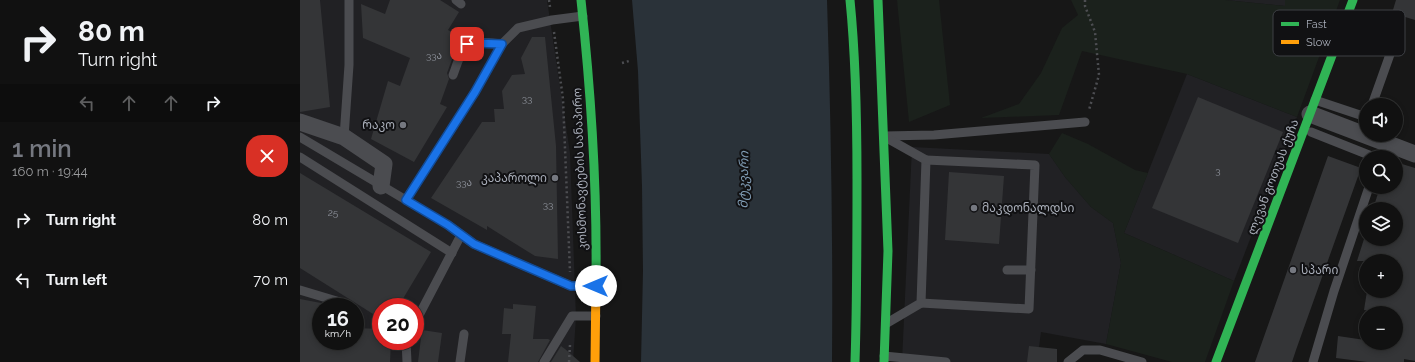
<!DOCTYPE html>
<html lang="en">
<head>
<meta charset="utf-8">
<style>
  :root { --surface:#111; --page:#1a1a1a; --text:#f1f3f6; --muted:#9c9d9f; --line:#303131; --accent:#757880 }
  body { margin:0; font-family:Raleway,"Noto Sans Georgian",sans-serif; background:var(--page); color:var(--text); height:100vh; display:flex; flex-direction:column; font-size:15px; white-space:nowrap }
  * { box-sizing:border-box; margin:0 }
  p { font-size:13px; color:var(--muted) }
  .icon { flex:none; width:22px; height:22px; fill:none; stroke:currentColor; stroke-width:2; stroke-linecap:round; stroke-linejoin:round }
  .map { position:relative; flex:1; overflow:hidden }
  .drawer { display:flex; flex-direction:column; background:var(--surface); width:300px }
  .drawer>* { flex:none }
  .hud { background:#111; color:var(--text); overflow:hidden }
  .tools { position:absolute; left:1059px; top:98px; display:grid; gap:8px }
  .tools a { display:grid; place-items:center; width:44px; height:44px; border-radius:50%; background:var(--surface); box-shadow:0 2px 6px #0003,0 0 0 1px var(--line); font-size:20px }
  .speed { position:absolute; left:12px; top:298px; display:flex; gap:8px; font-size:20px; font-weight:700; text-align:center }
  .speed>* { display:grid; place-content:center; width:52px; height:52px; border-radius:50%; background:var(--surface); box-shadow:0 2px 6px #0003,0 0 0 1px var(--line); line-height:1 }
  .speed small { font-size:10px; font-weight:400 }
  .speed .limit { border:6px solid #d22; background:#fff; color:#111 }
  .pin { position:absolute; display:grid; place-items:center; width:34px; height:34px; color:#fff; margin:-17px; border-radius:8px; box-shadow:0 2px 6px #0006 }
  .me { position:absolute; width:44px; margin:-22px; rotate:270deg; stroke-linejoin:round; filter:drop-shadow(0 0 3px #0008) }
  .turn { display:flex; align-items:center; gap:14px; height:84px; padding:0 12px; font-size:18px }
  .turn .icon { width:52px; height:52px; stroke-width:2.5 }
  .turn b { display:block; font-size:28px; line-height:34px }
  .lanes { display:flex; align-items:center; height:38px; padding:0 12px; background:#0003; justify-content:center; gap:20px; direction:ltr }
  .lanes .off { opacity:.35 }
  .round { display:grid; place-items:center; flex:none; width:42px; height:42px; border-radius:16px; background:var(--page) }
  .head { display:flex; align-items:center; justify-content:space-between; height:68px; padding:0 12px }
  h1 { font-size:24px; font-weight:600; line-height:30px; color:var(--accent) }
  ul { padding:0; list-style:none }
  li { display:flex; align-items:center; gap:12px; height:60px; padding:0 12px }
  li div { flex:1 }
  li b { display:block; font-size:15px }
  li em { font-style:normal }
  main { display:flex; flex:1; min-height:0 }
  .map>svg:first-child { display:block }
  .built { fill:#212124; fill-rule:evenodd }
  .green { fill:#1b211c }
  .water { fill:#2a3239 }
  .building { fill:#343537 }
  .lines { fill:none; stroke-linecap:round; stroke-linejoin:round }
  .path { stroke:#4d4e52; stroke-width:2.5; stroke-dasharray:2 3; stroke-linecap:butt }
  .lane { stroke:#4b4c50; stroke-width:9 }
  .street { stroke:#4b4c50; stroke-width:17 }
  .fast { stroke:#30b455; stroke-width:9 }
  .slow { stroke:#ff9f0a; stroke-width:9 }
  .route-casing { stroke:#114b97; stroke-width:10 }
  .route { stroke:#1a73e8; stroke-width:7 }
  .poi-dot { fill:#757880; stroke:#111113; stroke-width:1.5 }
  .labels { text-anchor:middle; stroke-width:4; stroke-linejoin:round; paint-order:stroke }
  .number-label { font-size:10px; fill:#8b8f98 }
  .poi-label { font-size:12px; fill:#a8adb8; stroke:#111113; text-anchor:end }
  .street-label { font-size:12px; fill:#a8adb8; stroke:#111113 }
  .water-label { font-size:13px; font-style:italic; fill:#7f9bb3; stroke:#111113 }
  .key { fill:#111113; stroke:#3e4045; stroke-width:1 }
  .key-label { font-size:11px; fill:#a8adb8 }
</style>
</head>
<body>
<main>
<section class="drawer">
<div class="hud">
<div class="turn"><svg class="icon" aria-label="right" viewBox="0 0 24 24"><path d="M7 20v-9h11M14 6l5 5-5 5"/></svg><div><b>80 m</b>Turn right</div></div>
<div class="lanes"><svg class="icon off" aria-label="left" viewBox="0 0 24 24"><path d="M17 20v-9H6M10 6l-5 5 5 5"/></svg><svg class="icon off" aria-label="ahead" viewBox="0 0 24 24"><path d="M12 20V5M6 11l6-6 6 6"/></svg><svg class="icon off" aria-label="ahead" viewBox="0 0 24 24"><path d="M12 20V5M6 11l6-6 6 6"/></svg><svg class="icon" aria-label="right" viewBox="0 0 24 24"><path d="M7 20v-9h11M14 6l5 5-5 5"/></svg></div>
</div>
<div class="head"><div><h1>1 min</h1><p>160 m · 19:44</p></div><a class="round" style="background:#d93025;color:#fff"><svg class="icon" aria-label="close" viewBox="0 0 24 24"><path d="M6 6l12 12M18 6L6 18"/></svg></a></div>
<ul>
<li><svg class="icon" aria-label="right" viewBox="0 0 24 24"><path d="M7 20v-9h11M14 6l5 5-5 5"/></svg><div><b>Turn right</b></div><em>80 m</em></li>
<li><svg class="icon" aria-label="left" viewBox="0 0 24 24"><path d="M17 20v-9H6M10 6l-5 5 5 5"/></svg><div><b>Turn left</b></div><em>70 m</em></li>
</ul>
</section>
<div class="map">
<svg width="1115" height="362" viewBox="0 0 1115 362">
  <rect width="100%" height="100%" fill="#171717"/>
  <g class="built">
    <path d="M0 0H247L270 153 276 317 273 362H0ZM21 307H55V341H21ZM81 307H115V341H81Z"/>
    <polygon points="925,0 985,0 985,6"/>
    <polygon points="887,74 997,117 934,281 824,233"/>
    <polygon points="612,147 749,154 765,177 791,207 813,223 821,263 806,344 741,332 737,362 602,362"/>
  </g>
  <g class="green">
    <polygon points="597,0 639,0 650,105 609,122"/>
    <polygon points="771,0 925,0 985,6 985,0 1040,0 997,117 887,74 782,51 759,115 681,118 719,104 741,73 762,28 778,15"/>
    <polygon points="762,133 788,144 835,170 848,173 824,233 934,281 905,362 872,362 806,344 821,263 813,223 791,207 765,177 749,154"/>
  </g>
  <path class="water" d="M332 0H527C531 121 533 241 532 362H341L343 271 342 186 338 71Z"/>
  <g class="building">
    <polygon points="0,0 20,0 30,107 0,112"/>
    <polygon points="90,0 140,0 159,12 148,30 163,38 155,51 147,73 149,79 140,104 147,107 114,162 71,139 88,81 100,86 110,58 63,38 61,4 85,14"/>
    <polygon points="1096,0 1115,0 1115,20 1092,13"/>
    <polygon points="232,37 245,37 256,146 258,259 235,256 187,226 187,230 131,198 182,122 195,122 194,109 204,109 202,91 212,75 225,74 221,58"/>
    <polygon points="898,97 983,132 938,243 852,208"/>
    <polygon points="1028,156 1061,168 996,350 992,362 955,362"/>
    <polygon points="1102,164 1115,168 1115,361 1104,359 1104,362 1067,362 1036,358 1038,336 1065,340 1065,343 1096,343 1096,313 1083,313 1064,310 1067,291 1096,291 1096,276 1098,260 1072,259 1071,261 1057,261 1064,239 1096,239 1096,209 1073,209 1080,187 1096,187 1096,174 1099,175"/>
    <polygon points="649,172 704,176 699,244 645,240"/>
    <polygon points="0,173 131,252 98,307 81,307 81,319 0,268"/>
    <polygon points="0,299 21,303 21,341 55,341 55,328 81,329 81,341 91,341 90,362 0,362"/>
    <polygon points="213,304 236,306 233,339 248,339 250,340 238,362 208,362 211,334 202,334 204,308 213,309"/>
    <polygon points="122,330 142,333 138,362 118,362"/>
    <polygon points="261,346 265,349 280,362 251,362"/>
    <polygon points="729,346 757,349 757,362 727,362"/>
  </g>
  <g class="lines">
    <g class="path">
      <polyline points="249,0 250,7"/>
      <polyline points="785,0 785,6 795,32 799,75 789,110"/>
      <polyline points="254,32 263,99 270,272"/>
      <polyline points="322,63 329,61"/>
      <polyline points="269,362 270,345"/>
    </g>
    <g class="lane">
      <polyline points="156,0 161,4"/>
      <path d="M153 75C156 68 161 48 168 44 174 40 194 43 202 44"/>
      <polyline points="1015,100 1066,117"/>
      <polyline points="1072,105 1093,46"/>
      <polyline points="1011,132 1074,157"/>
      <polyline points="584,136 634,135 785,122"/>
      <polyline points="0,137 148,225 174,244 271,286 296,286"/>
      <polyline points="44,137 49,65 49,0"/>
      <polyline points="585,137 626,160 621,303 587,323"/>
      <polyline points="0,157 152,253"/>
      <polyline points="106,200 175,92 202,44 218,28 252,20 283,16"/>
      <polyline points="707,270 731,270"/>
      <polyline points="0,290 40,302 43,307"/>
      <polyline points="621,303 729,309 735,165 626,160"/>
      <polyline points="115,323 161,235"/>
      <polyline points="106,341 107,362"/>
      <polyline points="584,356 646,362"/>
      <polyline points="160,362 164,334"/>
      <polyline points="244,362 272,316 296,316"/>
      <polyline points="768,362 783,350 800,350 842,362"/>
      <polyline points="1013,362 1034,291 1069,187"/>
    </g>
    <g class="street">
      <polyline points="1010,114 1115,154"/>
      <polyline points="0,122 44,137 84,164 81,186"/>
    </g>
    <g class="fast">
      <path d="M281 0C291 92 297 185 296 277"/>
      <path d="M550 0C556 60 557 119 557 179 557 240 557 301 555 362"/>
      <polyline points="578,0 588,251 584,362"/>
      <polyline points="916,362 1053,0"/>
    </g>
    <polyline class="slow" points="295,362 296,277"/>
  </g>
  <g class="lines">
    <g class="route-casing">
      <polyline id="route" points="167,44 173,43 202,44 175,92 106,200 148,225 174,244 271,286 296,286"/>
    </g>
    <use href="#route" class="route"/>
  </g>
  <g class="poi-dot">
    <circle cx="103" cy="125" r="4"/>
    <circle cx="255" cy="178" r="4"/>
    <circle cx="674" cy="208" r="4"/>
    <circle cx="993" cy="270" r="4"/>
  </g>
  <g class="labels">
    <g class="number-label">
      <text x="134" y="59">33ა</text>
      <text x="227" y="102">33</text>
      <text x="918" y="174">3</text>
      <text x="164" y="186">33ა</text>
      <text x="248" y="208">33</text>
      <text x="33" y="216">25</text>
    </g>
    <g class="poi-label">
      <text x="95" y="129">რაკო</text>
      <text x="247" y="182">კაპაროლი</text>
      <text x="682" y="212" text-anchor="start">მაკდონალდსი</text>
      <text x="1001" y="274" text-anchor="start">სპარი</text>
    </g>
    <g class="street-label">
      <text transform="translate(280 169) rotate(-92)" y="4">კოსმონავტების სანაპირო</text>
      <text transform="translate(973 177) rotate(-69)" y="4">ლევან გოთუას ქუჩა</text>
    </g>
    <g class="water-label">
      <text transform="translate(443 180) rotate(-89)" y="5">მტკვარი</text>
    </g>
  </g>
  <rect x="973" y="10" width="132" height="46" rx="6" class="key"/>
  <rect x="981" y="22" width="18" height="4" fill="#30b455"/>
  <rect x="981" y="40" width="18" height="4" fill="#ff9f0a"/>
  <g class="key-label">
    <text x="1006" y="28">Fast</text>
    <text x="1006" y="46">Slow</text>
  </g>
</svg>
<div class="tools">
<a><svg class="icon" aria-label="sound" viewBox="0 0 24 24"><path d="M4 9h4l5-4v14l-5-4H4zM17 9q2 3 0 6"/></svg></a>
<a><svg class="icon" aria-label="search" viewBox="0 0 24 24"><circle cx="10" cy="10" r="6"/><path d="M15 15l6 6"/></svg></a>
<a><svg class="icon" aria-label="layers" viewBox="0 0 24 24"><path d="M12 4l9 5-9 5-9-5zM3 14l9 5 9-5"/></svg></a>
<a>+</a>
<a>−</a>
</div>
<div class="speed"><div>16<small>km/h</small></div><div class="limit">20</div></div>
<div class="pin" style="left:167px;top:44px;background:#d93025"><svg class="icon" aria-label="arrive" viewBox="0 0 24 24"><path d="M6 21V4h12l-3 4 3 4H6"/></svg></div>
<svg class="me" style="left:296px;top:286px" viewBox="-20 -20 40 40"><circle r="19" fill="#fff"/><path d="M0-13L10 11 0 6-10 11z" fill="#1a73e8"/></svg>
</div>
</main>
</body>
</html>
